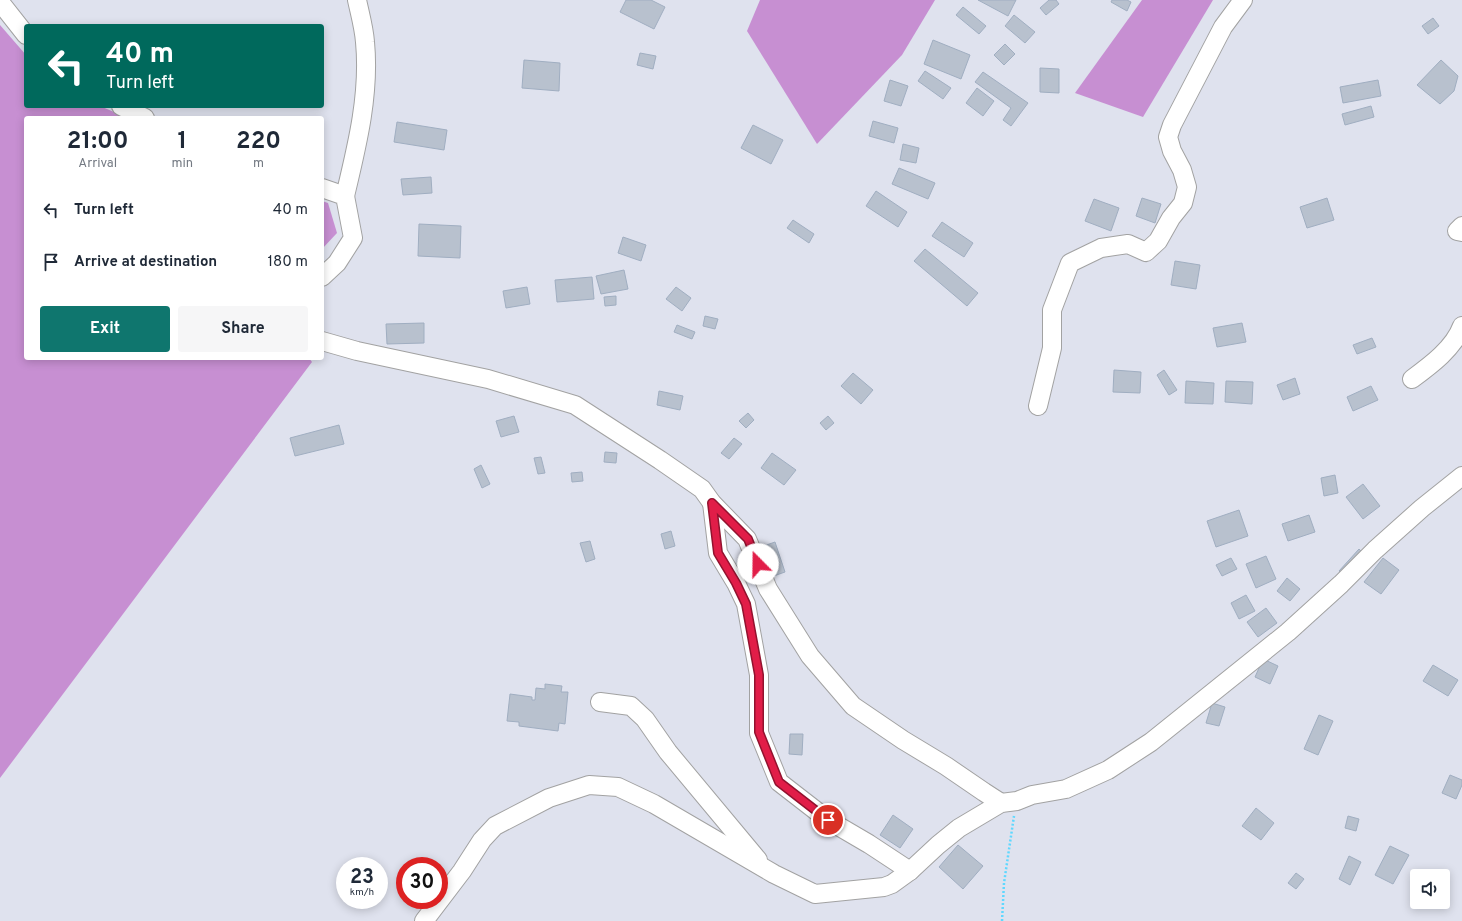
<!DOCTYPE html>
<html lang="en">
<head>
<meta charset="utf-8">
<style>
  :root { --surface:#fff; --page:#f6f6f7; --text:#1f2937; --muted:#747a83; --accent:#0f766e }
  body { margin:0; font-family:Overpass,sans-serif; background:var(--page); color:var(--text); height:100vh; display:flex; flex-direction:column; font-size:15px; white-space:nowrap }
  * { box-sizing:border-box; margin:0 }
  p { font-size:13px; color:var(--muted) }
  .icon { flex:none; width:22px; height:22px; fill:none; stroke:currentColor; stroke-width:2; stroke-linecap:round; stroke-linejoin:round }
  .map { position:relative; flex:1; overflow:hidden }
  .panel { position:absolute; left:24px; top:116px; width:300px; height:244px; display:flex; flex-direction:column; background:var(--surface); border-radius:4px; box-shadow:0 2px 10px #0003 }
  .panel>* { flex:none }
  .hud { position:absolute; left:24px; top:24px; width:300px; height:84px; border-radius:4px; box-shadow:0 2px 10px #0003; background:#00695c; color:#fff; overflow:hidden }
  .buttons { position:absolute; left:1410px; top:869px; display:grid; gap:8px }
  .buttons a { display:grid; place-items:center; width:40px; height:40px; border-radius:4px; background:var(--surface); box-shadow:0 2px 10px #0003; font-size:20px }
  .speed { position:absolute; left:336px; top:857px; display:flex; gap:8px; font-size:20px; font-weight:700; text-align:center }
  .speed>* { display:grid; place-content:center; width:52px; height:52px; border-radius:50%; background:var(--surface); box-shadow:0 2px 10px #0003; line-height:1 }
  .speed small { font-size:10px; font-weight:400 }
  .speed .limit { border:6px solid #d22; background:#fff; color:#111 }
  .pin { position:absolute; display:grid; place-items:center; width:34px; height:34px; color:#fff; margin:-17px; border:2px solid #fff; border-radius:50%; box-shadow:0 1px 4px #0007 }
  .me { position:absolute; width:44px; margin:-22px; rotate:338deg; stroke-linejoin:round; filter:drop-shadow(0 0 3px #0008) }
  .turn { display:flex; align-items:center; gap:14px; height:84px; padding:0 16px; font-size:18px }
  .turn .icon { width:52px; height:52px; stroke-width:2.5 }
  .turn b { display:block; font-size:28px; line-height:34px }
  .eta { display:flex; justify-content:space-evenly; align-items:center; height:68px; text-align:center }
  .eta b { font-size:24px; font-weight:700; line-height:28px }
  .cta { display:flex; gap:8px; margin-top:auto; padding:8px 16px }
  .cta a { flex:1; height:46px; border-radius:4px; background:var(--accent); color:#fff; font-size:16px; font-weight:700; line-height:46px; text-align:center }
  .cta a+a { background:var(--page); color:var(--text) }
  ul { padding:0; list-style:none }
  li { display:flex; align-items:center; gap:12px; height:52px; padding:0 16px }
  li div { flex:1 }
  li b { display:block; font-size:15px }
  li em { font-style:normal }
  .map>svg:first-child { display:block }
  .forest { fill:#c78fd2 }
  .building { fill:#b8c1ce; stroke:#a0aec1 }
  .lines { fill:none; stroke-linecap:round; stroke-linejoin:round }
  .minor-casing { stroke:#a2a2a2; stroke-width:20 }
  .path { stroke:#5fd8ff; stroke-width:2.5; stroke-dasharray:2 2; stroke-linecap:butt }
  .minor { stroke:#fff; stroke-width:18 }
  .route-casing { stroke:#92132f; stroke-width:10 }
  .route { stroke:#e11d48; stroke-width:7 }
</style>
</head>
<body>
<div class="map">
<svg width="1462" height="921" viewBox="0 0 1462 921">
  <rect width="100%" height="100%" fill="#dfe2ee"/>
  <g class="forest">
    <polygon points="760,0 935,0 902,55 817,144 747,31"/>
    <polygon points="1142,0 1213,0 1143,117 1075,93"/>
    <polygon points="0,25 26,55 26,106 100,106 128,118 26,118 26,358 309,358 312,362 0,778"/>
    <polygon points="322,201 328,203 337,233 322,249"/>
  </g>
  <g class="building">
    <polygon points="626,0 651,0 665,7 654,29 620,12"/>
    <polygon points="978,0 1016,0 1008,16"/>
    <polygon points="1049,0 1056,0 1059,4 1046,15 1040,8"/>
    <polygon points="1112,0 1127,0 1131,2 1127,11 1111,2"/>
    <polygon points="963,7 986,26 979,34 956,15"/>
    <polygon points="1014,15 1035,32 1025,43 1005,26"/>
    <polygon points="1433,18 1439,26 1428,34 1422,26"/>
    <polygon points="933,40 970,55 961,79 924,64"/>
    <polygon points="1005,44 1015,54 1004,65 994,55"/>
    <polygon points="640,53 656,56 653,69 637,65"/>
    <polygon points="524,60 560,63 559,91 522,88"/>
    <polygon points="1441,60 1458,76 1454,91 1440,104 1417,85"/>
    <polygon points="1040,68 1059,69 1059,93 1040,92"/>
    <polygon points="925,71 951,88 943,99 918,81"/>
    <polygon points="983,72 1028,103 1011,126 1003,120 1011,108 975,82"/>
    <polygon points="890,80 908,86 901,106 884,101"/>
    <polygon points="1378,80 1381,96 1343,103 1340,87"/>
    <polygon points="977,88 994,101 983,116 966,103"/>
    <polygon points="1371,106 1374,117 1345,125 1342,114"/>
    <polygon points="873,121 898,128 894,143 869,136"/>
    <polygon points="397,122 447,130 444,150 394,142"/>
    <polygon points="753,125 783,140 771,164 741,148"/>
    <polygon points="903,144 919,148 916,163 900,160"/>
    <polygon points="899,168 935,183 928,199 892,184"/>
    <polygon points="431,177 432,193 403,195 401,179"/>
    <polygon points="876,191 907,212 898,227 866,206"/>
    <polygon points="1142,198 1161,204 1155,223 1136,216"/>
    <polygon points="1327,198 1334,220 1307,228 1300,207"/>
    <polygon points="1094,199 1119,208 1111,231 1085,221"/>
    <polygon points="793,220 814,234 809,243 787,228"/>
    <polygon points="942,222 973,243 964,257 932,236"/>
    <polygon points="419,224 461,226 460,258 418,256"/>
    <polygon points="623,237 646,245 641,261 618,253"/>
    <polygon points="925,249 978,293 967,306 914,261"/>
    <polygon points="1175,261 1200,265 1196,289 1171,285"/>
    <polygon points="624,270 628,289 601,294 596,276"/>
    <polygon points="592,277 594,299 557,302 555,280"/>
    <polygon points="527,287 530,304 506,308 503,291"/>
    <polygon points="676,287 691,298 682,311 666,299"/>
    <polygon points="616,296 616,305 605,306 604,297"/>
    <polygon points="705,316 718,319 715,329 703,326"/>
    <polygon points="424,323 424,343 387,344 386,324"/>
    <polygon points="1242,323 1246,342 1217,347 1213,328"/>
    <polygon points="677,325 695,332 692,339 674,332"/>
    <polygon points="1372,338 1376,347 1357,354 1353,345"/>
    <polygon points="1114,370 1141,372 1140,393 1113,392"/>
    <polygon points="1164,370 1177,390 1169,395 1157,375"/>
    <polygon points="853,373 873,390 861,404 841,386"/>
    <polygon points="1295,378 1300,394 1283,400 1277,385"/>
    <polygon points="1186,381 1214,383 1213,404 1185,403"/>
    <polygon points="1226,381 1253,382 1252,404 1225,402"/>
    <polygon points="1371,386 1378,400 1353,411 1347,397"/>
    <polygon points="659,391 683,396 680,410 657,405"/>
    <polygon points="748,413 754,420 746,428 739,421"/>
    <polygon points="514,416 519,432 501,437 496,421"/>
    <polygon points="828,416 834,423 826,430 820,423"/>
    <polygon points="339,425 344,444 295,456 290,438"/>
    <polygon points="734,438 742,444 729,459 721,453"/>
    <polygon points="605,452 617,453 616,463 604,462"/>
    <polygon points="772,453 796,470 784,485 761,468"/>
    <polygon points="541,457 545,473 538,474 534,458"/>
    <polygon points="481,465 490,484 482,488 474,469"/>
    <polygon points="582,472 583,481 572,482 571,473"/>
    <polygon points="1335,475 1338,493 1324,496 1321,478"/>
    <polygon points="1363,484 1380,506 1363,519 1346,497"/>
    <polygon points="1239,510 1248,536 1216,547 1207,521"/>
    <polygon points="1309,515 1315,532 1288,541 1282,524"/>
    <polygon points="671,531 675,546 665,549 661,534"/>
    <polygon points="590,541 595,559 586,562 580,543"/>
    <polygon points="775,542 785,572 768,578 758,548"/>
    <polygon points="1359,549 1364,554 1344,576 1339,571"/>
    <polygon points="1266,556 1276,579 1256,588 1246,564"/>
    <polygon points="1231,558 1237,569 1222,576 1216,565"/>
    <polygon points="1383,558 1399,570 1381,594 1364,582"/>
    <polygon points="1287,578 1300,589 1290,601 1277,591"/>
    <polygon points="1246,595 1255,611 1239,619 1231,603"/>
    <polygon points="1266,608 1277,623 1258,637 1247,622"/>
    <polygon points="1263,659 1278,666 1270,684 1255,677"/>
    <polygon points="1433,665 1458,680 1448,696 1423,681"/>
    <polygon points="545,684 562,686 561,692 568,692 565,724 559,723 558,731 519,726 519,722 507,721 510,694 532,697 532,700 535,700 536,688 545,689"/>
    <polygon points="1212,703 1225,707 1219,726 1206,723"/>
    <polygon points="1319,715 1333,721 1318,755 1304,749"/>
    <polygon points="790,734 803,734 802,755 789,754"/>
    <polygon points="1450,775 1462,780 1462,785 1456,799 1442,793"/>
    <polygon points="1256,808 1274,823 1261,840 1242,826"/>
    <polygon points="893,815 913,829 900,848 880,835"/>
    <polygon points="1348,816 1359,819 1356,831 1345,828"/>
    <polygon points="958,845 983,866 963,889 939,867"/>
    <polygon points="1390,846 1409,855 1393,884 1375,875"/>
    <polygon points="1349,856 1361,862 1350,885 1339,879"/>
    <polygon points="1296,873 1304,879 1296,889 1288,883"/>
  </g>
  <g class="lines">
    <g class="minor-casing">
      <g id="minor">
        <polyline points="0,2 26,35"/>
        <polyline points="121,106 145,118"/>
        <polyline points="322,188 345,196 353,238 337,263 322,277"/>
        <path d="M345 196C357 146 370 94 365 42 364 28 360 14 357 0"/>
        <polyline points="1462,226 1457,231 1462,232"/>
        <polyline points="322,341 357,351 488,379 575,405 660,460 702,489 712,503 747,539 768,589 810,656 853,706 903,740 946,766 984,792 1001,803"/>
        <path d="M1412 379C1431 365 1454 348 1462 326"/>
        <polyline points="1038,406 1052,348 1052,310 1070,263 1101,248 1128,244 1146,252 1158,241 1171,218 1183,203 1187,187 1182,170 1172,151 1168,137 1172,125 1223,27 1243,0"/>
        <polyline points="712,503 718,553 736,583 746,604 759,675 759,733 779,782 828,820 869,844 910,871"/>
        <polyline points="600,702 631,706 645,719 668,752 758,860"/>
        <polyline points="424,921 462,871 482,840 495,826 549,798 589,785 618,787 654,804 774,874 815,894 884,887 892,884 910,871 938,845 959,828 1001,803 1017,801 1032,795 1066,789 1108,770 1151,742 1288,632 1341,584 1375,550 1422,508 1462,476"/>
      </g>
    </g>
    <polyline class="path" points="1002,921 1004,883 1014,816"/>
    <use href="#minor" class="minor"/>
  </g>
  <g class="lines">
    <g class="route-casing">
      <polyline id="route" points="758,564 748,539 712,503 718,553 736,583 746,604 759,675 759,732 779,782 828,820"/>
    </g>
    <use href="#route" class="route"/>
  </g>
</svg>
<div class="buttons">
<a><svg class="icon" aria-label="sound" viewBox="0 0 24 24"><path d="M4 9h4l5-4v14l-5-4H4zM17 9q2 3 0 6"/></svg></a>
</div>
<div class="speed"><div>23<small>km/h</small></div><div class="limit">30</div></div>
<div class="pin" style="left:828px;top:820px;background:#d93025"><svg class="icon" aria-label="arrive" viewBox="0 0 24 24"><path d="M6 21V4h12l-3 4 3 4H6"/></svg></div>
<svg class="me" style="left:758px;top:564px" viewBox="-20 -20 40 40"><circle r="19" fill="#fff"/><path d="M0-13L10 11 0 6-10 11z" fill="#e11d48"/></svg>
<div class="hud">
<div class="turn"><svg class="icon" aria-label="left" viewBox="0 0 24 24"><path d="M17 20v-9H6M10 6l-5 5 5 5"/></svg><div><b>40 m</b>Turn left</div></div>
</div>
<section class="panel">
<div class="eta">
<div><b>21:00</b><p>Arrival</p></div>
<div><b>1</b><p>min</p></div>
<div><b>220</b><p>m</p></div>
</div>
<ul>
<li><svg class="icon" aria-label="left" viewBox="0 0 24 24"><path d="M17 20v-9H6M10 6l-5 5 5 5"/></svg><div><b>Turn left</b></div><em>40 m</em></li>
<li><svg class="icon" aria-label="arrive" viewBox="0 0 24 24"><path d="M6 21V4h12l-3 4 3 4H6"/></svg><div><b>Arrive at destination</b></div><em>180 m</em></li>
</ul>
<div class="cta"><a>Exit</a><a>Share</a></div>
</section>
</div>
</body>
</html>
